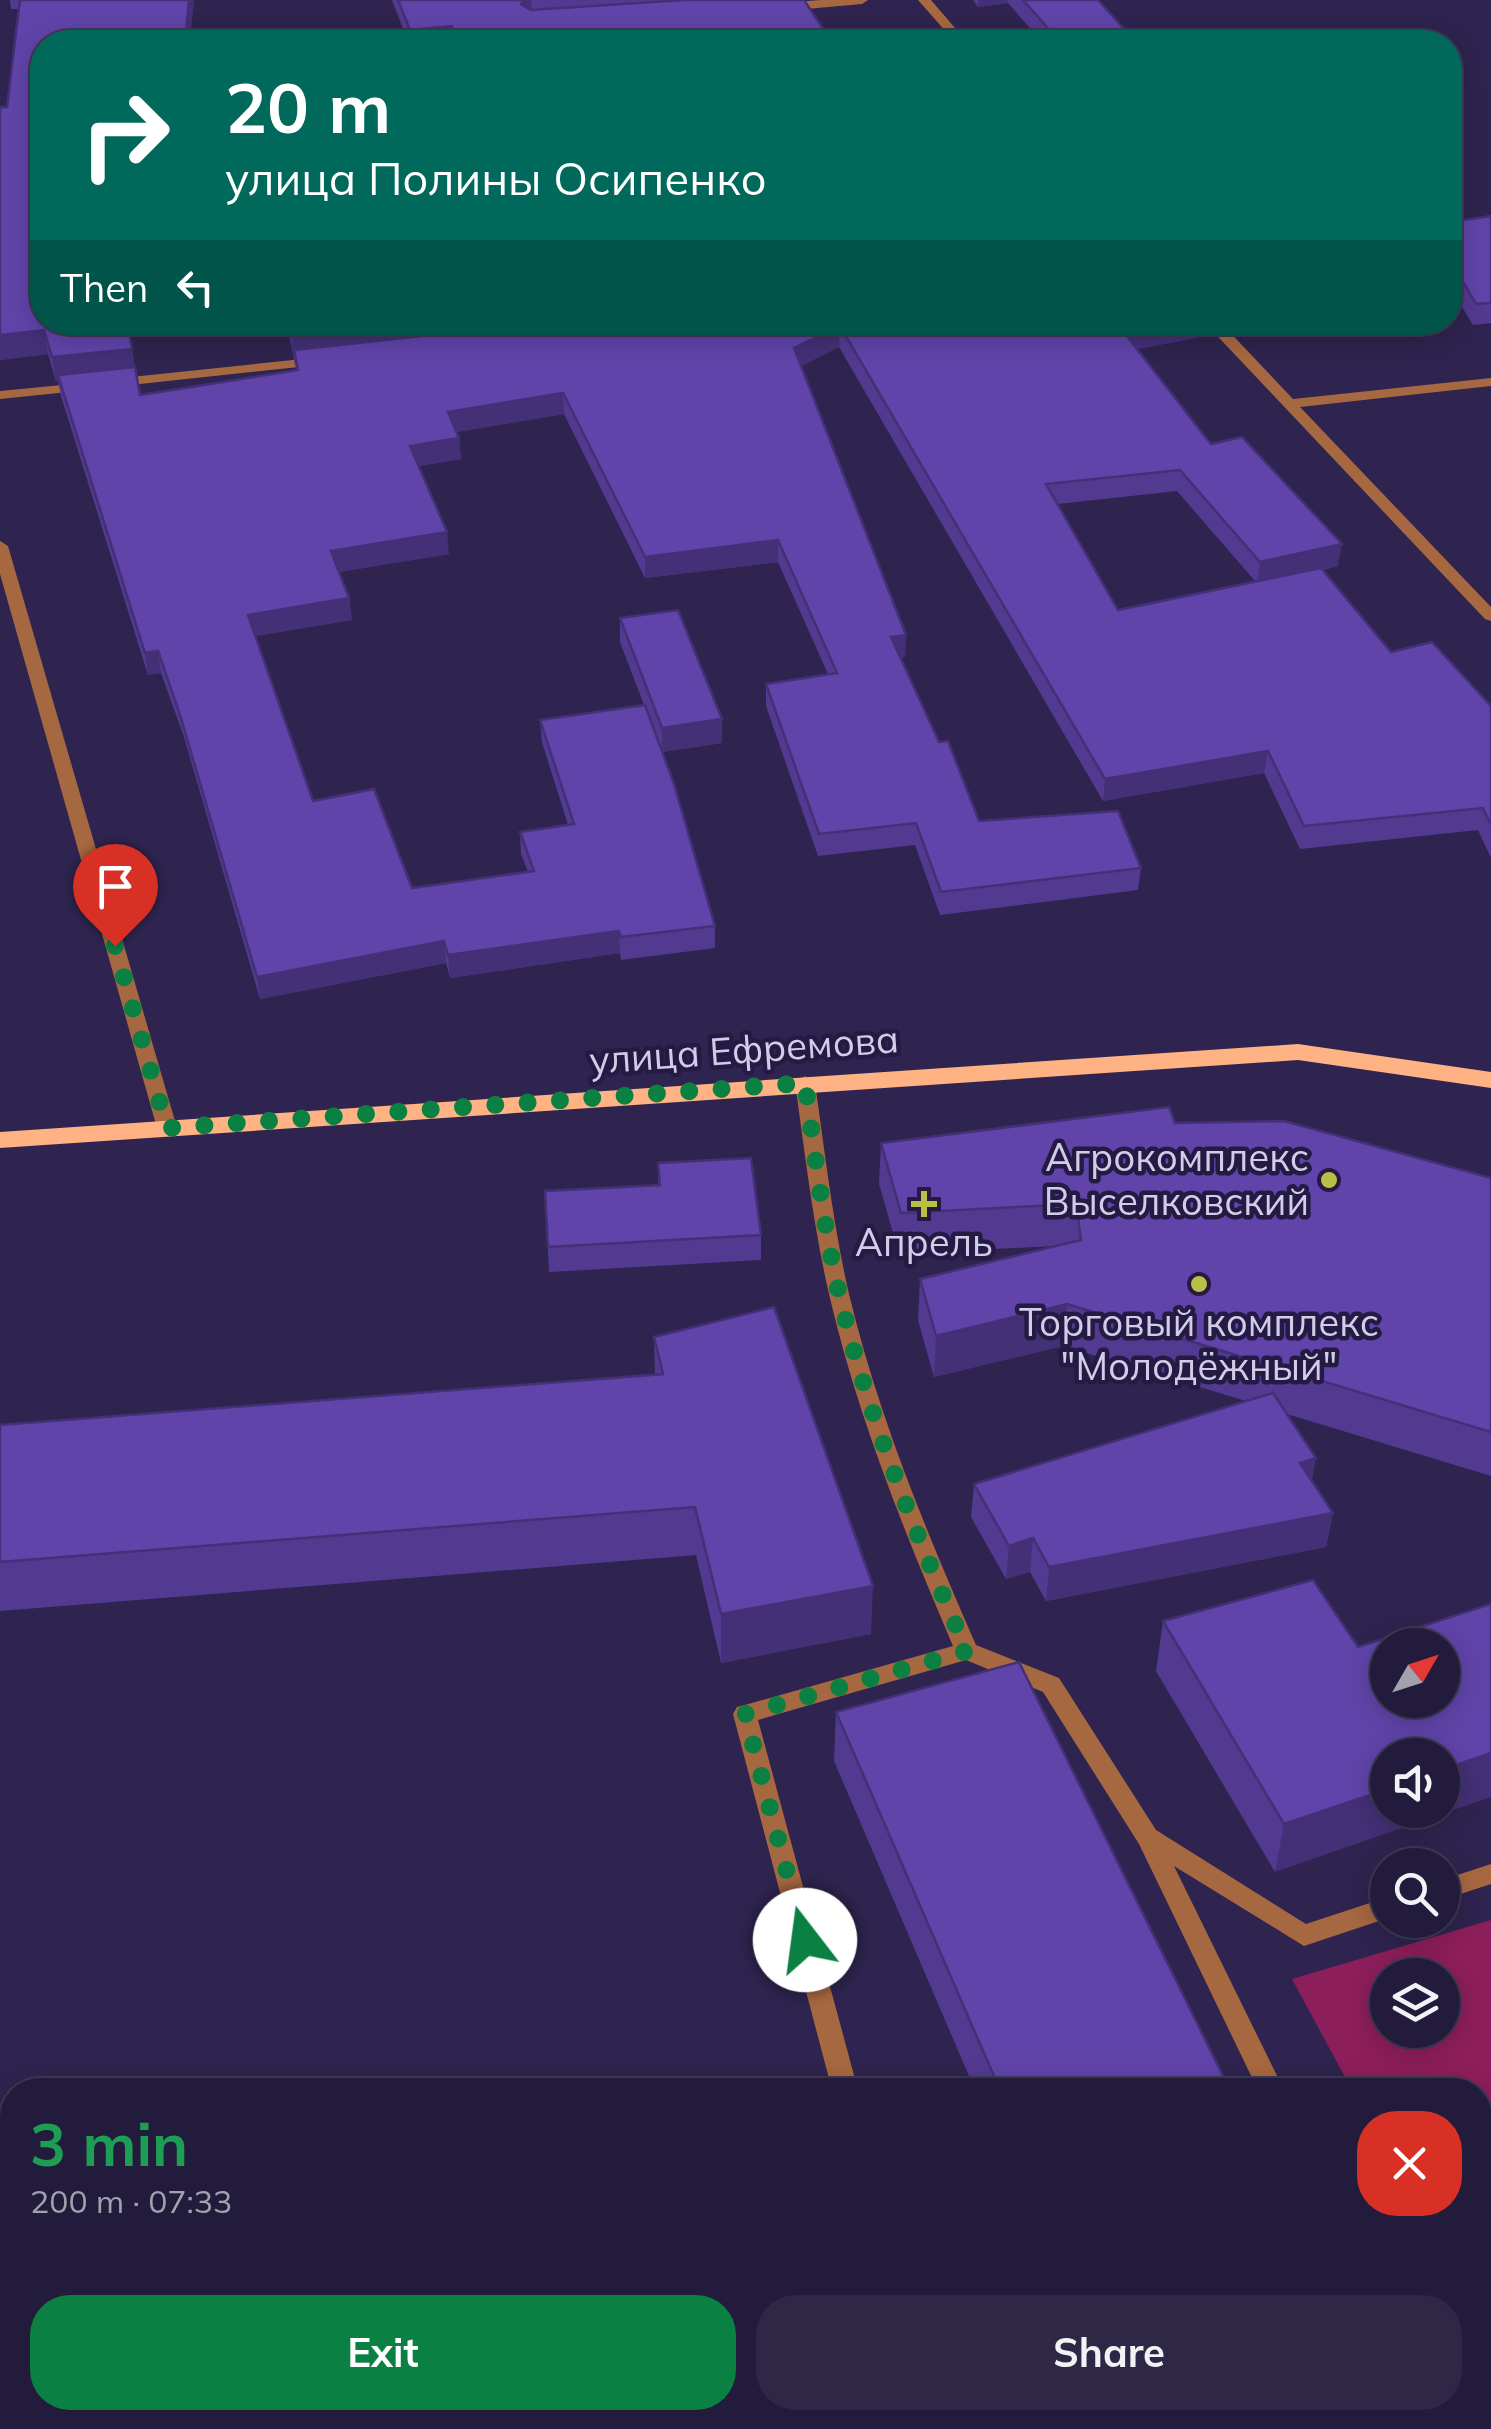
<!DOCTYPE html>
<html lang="en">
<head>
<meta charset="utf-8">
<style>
  :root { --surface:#221b3b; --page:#2e2846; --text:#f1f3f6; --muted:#a2a1af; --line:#3f3955; --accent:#0b8043 }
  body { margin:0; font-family:Mulish,sans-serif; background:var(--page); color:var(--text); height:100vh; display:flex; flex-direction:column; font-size:38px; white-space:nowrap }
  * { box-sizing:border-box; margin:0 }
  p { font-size:32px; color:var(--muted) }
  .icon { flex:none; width:55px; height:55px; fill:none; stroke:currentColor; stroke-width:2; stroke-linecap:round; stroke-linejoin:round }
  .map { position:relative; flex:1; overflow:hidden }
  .panel { position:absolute; left:0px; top:2078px; width:1492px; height:352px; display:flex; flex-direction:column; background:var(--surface); border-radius:40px 40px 0 0; box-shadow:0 5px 25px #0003,0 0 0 2px var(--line) }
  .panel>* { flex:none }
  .guide { position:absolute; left:30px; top:30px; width:1432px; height:305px; border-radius:40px; box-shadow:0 5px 25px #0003,0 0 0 2px var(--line); background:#00695c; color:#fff; overflow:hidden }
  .needle { width:65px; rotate:51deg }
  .buttons { position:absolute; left:1370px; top:1628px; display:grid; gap:20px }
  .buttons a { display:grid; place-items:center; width:90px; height:90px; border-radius:50%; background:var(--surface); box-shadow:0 5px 25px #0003,0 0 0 2px var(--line); font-size:50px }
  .pin { position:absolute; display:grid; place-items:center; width:85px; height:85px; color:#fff; margin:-102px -42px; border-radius:50% 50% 50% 0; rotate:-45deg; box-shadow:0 0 10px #0007 }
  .pin .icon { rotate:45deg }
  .me { position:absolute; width:110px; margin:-55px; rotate:345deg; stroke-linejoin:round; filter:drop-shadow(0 0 8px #0008) }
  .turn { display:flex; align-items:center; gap:35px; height:210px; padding:0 30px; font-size:45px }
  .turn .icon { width:130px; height:130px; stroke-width:2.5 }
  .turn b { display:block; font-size:70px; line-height:85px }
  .then { display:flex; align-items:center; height:95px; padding:0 30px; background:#0003; gap:20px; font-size:38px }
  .round { display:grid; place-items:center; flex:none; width:105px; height:105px; border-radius:40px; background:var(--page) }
  .head { display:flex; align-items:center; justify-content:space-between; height:170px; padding:0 30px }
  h1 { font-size:60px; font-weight:700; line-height:75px; color:#1e9e55 }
  .primary-button { display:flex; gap:20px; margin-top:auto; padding:20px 30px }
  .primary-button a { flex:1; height:115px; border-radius:40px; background:var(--accent); color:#fff; font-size:40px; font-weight:700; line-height:115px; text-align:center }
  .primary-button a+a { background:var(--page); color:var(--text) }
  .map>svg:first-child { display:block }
  .forest { fill:#8c1e5b; fill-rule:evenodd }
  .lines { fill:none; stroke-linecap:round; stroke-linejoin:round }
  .street { fill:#a66840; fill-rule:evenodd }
  .primary { fill:#ffb283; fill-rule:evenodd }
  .wall { fill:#533a91; fill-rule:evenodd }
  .shaded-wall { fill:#433076 }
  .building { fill:#6044a9; stroke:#433076; stroke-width:2.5; fill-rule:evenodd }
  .route { stroke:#0b8043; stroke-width:18; stroke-dasharray:0 32.4 }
  .poi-dot { fill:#bac045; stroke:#251a43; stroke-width:4 }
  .labels { text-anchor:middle; stroke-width:9; stroke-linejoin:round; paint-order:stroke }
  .street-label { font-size:38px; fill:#d1cde8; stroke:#251a43 }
  .poi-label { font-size:38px; fill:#d1cde8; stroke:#251a43 }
</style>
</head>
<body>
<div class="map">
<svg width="1491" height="2429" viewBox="0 0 1491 2429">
  <rect width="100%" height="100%" fill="#2e244f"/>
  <path class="forest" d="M1491 1920V2349L1480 2328V2090H1352L1292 1979ZM1388 1975H1442V2030H1388Z"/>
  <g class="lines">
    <g class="street">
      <polygon points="820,0 868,0 862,4 784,11 778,7 784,3"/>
      <polygon points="918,0 931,0 967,42 955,42"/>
      <polygon points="1204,322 1220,322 1293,399 1491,378 1491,386 1300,407 1491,607 1491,621 1485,619"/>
      <polygon points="322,357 329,361 327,364 112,387 105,383 112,379"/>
      <polygon points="83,383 88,384 88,390 0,399 0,391"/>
      <polygon points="0,541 8,546 177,1128 174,1133 160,1133 157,1128 0,574"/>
      <path d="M805 1076 815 1083C825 1153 833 1224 849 1294 878 1415 926 1531 976 1645L1059 1678 1156 1830 1306 1924 1388 1897V1918L1304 1946 1174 1866 1284 2090H1258L1139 1844 1043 1692 966 1660 758 1720 858 2090H832L733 1714 737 1707 745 1705 953 1646C904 1531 857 1415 829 1294 813 1225 805 1153 795 1083Z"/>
      <polygon points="1491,1864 1491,1884 1442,1900 1442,1880"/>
      <polygon points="919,2418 947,2418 950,2429 922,2429"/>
      <polygon points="1417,2418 1445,2418 1450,2429 1422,2429"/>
    </g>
    <polygon class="primary" points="1298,1044 1491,1072 1491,1088 1298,1060 0,1148 0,1132"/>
  </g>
  <g class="wall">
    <path d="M10 0H194L42 42 127 322 140 395 296 371 287 322H1212L1211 335 1137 349 1211 444 1338 566 1323 570 1391 652 1491 706V858L1478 830 1300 849 1264 773 1103 801 839 347 801 366 906 635 905 657 900 658 939 742 979 821 1141 868 1138 890 940 915 915 845 818 856 766 706V684L828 674 778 562 645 578 564 414 457 432 459 438 461 459 419 466 449 554 339 572 349 598 352 620 255 636 313 801 412 888 528 872 521 854 520 832 568 825 542 742 540 720 644 705 620 642V618L722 743 662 752 715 926V948L621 960 620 953 450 978 446 963 260 999 184 737 161 673 148 675 61 396 58 381H56L48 354 0 360V107H7L19 9H11ZM1177 491 1255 581 1118 610 1058 504Z"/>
    <polygon points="392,0 804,0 832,42 408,42"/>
    <polygon points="973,0 1098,0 1136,42 1042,42 1008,3 978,7"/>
    <polygon points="1491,216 1491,323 1473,325 1450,287 1450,222"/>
    <polygon points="1225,322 1276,322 1233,331"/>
    <polygon points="1175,1123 1491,1178 1491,1476 1287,1414 1312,1481 1333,1513 1326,1547 1046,1601 1030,1572 1006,1579 971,1517 974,1484 1246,1401 1063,1346 934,1377 918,1320 920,1279 1054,1246 899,1254 879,1184 881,1143"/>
    <polygon points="658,1163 761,1235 761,1260 549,1272 545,1191 658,1185"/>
    <polygon points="654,1337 871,1634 721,1663 696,1555 0,1611 0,1425 655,1375"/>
    <polygon points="1163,1621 1358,1647 1275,1872 1156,1671"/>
    <polygon points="836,1712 1230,2090 975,2090 834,1761"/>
    <polygon points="1116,2418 1391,2418 1396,2429 1121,2429"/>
  </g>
  <g class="shaded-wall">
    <polygon points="189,0 194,0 190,42 185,42"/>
    <polygon points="525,0 531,0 532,14 521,4"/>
    <polygon points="978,0 1008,0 1008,3 978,7"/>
    <polygon points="452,26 454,42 411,42 410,30"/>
    <polygon points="401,322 597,322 293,355 291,334"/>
    <polygon points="1168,322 1212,322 1211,335 1121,352 1123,331"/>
    <polygon points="1234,322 1276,322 1233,331"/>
    <polygon points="840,326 839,347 794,369 794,348"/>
    <polygon points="44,330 48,354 0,360 0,335"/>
    <polygon points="132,349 136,373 58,375 58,381 56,381 52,357"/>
    <polygon points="563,393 564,414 449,433 448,412"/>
    <polygon points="459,438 461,459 412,467 410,446"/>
    <polygon points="447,532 449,554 333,573 331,551"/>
    <polygon points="778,540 778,562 645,578 645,557"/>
    <polygon points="1342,544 1338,566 1257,584 1260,562"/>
    <polygon points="349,598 352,620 251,637 248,615"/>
    <polygon points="906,635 905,657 890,659 891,637"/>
    <polygon points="158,651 161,673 148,675 145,653"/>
    <polygon points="722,719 722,743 662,752 662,728"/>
    <polygon points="1268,751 1264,773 1103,801 1105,779"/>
    <polygon points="619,931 620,953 450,978 448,955"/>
    <polygon points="444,941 446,963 260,999 257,977"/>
    <polygon points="1067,1304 1063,1346 934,1377 936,1336"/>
    <polygon points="1316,1458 1310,1491 1300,1463"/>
    <polygon points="1333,1513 1326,1547 1046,1601 1049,1567"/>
    <polygon points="1033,1538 1030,1572 1006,1579 1009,1546"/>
    <polygon points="873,1586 871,1634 721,1663 721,1614"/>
    <polygon points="1491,1753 1491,1797 1275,1872 1284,1824 1388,1789 1388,1810 1442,1810 1442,1770"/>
  </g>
  <g class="building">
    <polygon points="20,0 189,0 185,42 42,42 42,322 127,322 132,349 52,357 44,330 0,335 0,107 7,107"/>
    <polygon points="398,0 525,0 521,4 531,10 684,0 804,0 832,42 455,42 452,26 410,30"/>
    <polygon points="1023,0 1098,0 1136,42 1060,42"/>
    <polygon points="1491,216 1491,303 1476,304 1450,260 1450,222"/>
    <polygon points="289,322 401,322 291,334"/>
    <polygon points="551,322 1168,322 1123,331 1211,444 1242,437 1342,544 1260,562 1180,470 1046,484 1118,610 1321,568 1391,652 1432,642 1491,706 1491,825 1483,808 1304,826 1268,751 1105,779 840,326 794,348 906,635 891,637 939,742 948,741 979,821 1118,811 1141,868 941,892 916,823 819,834 766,684 837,673 778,540 645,557 563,393 448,412 459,438 410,446 447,532 331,551 349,598 248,615 313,801 374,789 412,888 534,871 520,832 574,824 540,720 645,705 674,784 715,926 621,937 619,931 448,955 444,941 257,977 180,715 158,651 145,653 58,375 135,367 140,395 298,370 294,350"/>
    <polygon points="678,610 722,719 662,728 620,618"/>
    <polygon points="1169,1107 1175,1123 1284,1121 1491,1178 1491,1432 1067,1304 936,1336 920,1279 1081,1240 1076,1204 901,1213 881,1143"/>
    <polygon points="751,1158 761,1235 548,1247 545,1191 660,1185 658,1163"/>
    <polygon points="774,1307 873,1586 721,1614 695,1507 0,1562 0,1425 663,1374 654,1337"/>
    <polygon points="1273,1393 1316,1458 1300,1463 1333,1513 1049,1567 1033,1538 1009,1546 974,1484"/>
    <path d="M1313 1580 1358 1647 1491 1604V1753L1442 1770V1755H1388V1789L1284 1824 1163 1621ZM1388 1645H1442V1700H1388Z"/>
    <polygon points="1019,1662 1230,2090 1000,2090 836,1712"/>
    <polygon points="1142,2418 1391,2418 1396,2429 1147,2429"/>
  </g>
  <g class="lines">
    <path class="route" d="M115 946 167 1128 805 1083C815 1153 823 1224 839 1293 868 1417 916 1535 967 1651L745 1714 805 1940"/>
  </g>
  <g class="poi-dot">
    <circle cx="1329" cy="1180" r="10"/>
    <path d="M919 1189h10v10h10v10h-10v10h-10v-10h-10v-10h10z"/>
    <circle cx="1199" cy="1284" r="10"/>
  </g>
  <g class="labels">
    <g class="street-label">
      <text transform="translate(744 1050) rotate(-4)" y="13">улица Ефремова</text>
    </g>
    <g class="poi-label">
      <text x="1309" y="1171" text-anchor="end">Агрокомплекс<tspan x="1309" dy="44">Выселковский</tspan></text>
      <text x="924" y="1256">Апрель</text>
      <text x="1199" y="1336">Торговый комплекс<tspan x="1199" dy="44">"Молодёжный"</tspan></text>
    </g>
  </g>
</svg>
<div class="buttons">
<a><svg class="needle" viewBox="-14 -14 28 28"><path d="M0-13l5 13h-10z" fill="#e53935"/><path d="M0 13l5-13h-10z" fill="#a2a1af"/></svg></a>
<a><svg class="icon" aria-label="sound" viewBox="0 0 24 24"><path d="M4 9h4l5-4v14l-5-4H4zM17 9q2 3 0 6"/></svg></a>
<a><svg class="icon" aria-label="search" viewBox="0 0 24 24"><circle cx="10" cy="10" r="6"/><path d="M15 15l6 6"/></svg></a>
<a><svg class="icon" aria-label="layers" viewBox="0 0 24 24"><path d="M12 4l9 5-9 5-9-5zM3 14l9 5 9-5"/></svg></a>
</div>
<div class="pin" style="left:115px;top:946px;background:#d93025"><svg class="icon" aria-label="arrive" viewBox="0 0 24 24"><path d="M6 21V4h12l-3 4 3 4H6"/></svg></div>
<svg class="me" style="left:805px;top:1940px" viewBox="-20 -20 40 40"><circle r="19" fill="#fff"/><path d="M0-13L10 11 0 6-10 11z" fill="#0b8043"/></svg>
<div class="guide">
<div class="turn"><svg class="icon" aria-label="right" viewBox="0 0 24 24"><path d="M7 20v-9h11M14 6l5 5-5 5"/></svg><div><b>20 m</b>улица Полины Осипенко</div></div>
<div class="then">Then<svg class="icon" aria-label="left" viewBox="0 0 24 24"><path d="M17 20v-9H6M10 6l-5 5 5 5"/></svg></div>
</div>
<section class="panel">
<div class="head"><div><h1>3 min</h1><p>200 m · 07:33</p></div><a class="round" style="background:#d93025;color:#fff"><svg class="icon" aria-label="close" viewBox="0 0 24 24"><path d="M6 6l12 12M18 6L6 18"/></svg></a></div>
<div class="primary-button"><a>Exit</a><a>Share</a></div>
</section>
</div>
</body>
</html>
